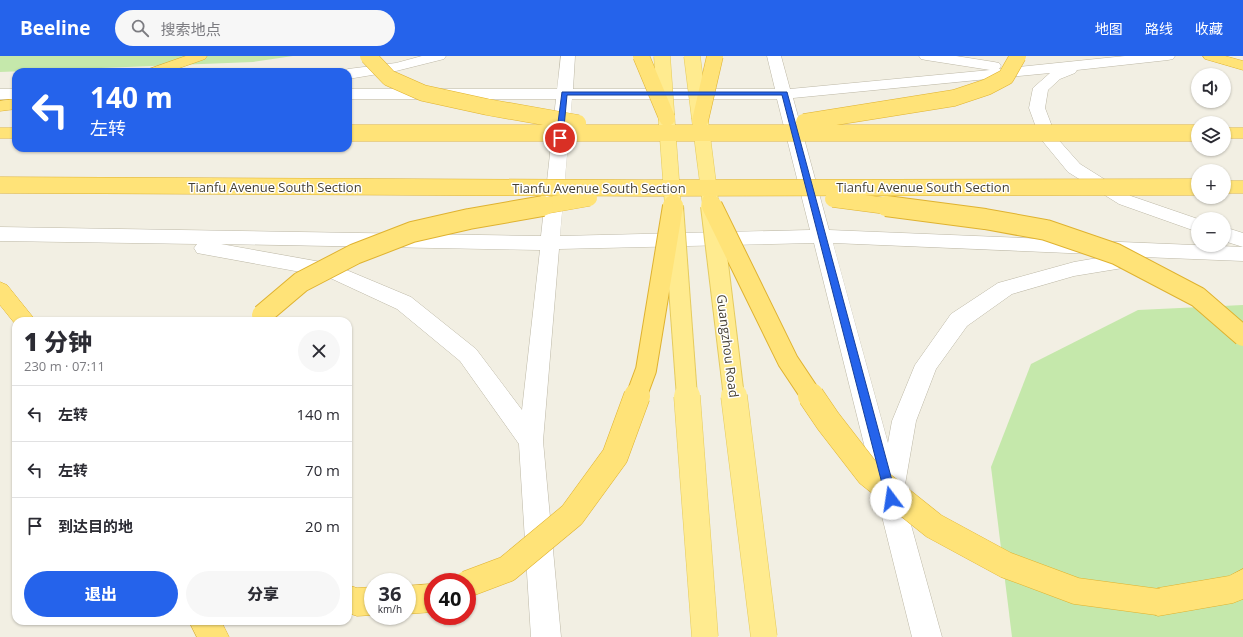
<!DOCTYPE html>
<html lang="zh">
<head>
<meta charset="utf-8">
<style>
  :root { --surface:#fff; --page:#f7f7f7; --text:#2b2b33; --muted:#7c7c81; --line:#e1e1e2; --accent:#2563eb }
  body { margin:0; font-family:"Open Sans","Noto Sans SC",sans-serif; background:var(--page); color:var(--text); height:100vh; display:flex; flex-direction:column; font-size:15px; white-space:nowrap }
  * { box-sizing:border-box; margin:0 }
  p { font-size:13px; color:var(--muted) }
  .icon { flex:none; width:22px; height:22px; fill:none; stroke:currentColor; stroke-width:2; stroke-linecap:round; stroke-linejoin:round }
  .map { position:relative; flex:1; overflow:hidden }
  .details { position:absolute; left:12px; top:261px; width:340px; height:308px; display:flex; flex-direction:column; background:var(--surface); border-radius:12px; box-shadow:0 1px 3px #0004 }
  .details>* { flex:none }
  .hud { position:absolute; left:12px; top:12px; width:340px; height:84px; border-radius:12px; box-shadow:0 1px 3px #0004; background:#2563eb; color:#fff; overflow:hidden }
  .controls { position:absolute; left:1191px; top:12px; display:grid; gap:8px }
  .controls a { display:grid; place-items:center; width:40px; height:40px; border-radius:50%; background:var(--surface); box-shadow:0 1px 3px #0004; font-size:20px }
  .speed { position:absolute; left:364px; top:517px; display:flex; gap:8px; font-size:20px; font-weight:700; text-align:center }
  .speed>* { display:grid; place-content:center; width:52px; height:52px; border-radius:50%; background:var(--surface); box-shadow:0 1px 3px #0004; line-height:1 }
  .speed small { font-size:10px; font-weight:400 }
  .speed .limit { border:6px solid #d22; background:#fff; color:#111 }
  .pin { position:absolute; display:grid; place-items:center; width:34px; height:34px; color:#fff; margin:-17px; border:2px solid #fff; border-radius:50%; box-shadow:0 1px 4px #0007 }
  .me { position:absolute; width:44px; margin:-22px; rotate:346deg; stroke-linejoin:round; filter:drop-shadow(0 0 3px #0008) }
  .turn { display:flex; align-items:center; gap:14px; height:84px; padding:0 12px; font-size:18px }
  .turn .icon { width:52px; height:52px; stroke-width:2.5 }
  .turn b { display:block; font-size:28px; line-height:34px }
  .round { display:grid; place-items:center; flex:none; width:42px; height:42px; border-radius:21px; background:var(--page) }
  .headline { display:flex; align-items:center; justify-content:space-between; height:68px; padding:0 12px }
  h1 { font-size:24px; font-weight:800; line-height:30px }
  .primary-button { display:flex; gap:8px; margin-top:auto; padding:8px 12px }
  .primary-button a { flex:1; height:46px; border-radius:24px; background:var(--accent); color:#fff; font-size:16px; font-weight:800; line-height:46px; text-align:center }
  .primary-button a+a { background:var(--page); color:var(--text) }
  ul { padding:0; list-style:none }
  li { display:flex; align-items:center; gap:12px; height:56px; padding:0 12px; border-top:1px solid var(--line) }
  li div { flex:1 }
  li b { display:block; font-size:15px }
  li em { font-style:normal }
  header { display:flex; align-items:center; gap:24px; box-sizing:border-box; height:56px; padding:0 20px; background:var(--accent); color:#fff }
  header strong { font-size:19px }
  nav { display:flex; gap:22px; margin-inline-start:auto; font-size:14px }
  .search { width:280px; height:36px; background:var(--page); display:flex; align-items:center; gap:10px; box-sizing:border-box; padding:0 14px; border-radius:22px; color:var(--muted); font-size:15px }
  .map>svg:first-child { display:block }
  .green { fill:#c5e8ab }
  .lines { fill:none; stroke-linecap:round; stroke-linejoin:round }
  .tertiary-casing { stroke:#bdb8a6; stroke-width:1 }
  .trunk-casing { stroke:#dfb230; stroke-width:1 }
  .tertiary { fill:#fff; fill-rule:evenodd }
  .trunk { fill:#ffe378; fill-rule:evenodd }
  .primary-bridge-far2-casing { stroke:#e5cb5e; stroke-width:17; stroke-linecap:butt }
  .primary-bridge-far1-casing { stroke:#e5cb5e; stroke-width:22; stroke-linecap:butt }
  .primary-bridge-casing { stroke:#e5cb5e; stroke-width:27; stroke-linecap:butt }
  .trunk-bridge-far2-casing { stroke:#dfb230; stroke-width:17; stroke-linecap:butt }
  .trunk-bridge-far1-casing { stroke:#dfb230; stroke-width:22; stroke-linecap:butt }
  .trunk-bridge-casing { stroke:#dfb230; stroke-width:27; stroke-linecap:butt }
  .primary-bridge-far2 { stroke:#ffeb8f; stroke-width:16 }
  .primary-bridge-far1 { stroke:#ffeb8f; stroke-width:20 }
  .primary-bridge { stroke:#ffeb8f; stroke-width:26 }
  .trunk-bridge-far2 { stroke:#ffe378; stroke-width:16 }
  .trunk-bridge-far1 { stroke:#ffe378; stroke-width:20 }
  .trunk-bridge { stroke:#ffe378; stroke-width:26 }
  .route { fill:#2563eb; stroke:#184099 }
  .labels { text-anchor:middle; stroke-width:3; stroke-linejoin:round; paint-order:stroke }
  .street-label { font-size:13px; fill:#443f33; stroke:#fff }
</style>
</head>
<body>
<header>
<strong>Beeline</strong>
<div class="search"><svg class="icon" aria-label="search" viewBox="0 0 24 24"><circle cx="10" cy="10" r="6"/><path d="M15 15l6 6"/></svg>搜索地点</div>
<nav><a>地图</a><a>路线</a><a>收藏</a></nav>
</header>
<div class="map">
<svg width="1243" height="581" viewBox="0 0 1243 581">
  <rect width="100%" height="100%" fill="#f2efe3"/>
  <g class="green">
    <polygon points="0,0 293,0 253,6 0,16"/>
    <polygon points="1243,249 1243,581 1012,581 991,411 1031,308 1138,254"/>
  </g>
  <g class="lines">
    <g class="tertiary-casing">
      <g id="tertiary">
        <polygon points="422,0 446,0 444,3 396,15 348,23 348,16 342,16 348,13 396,7"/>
        <path d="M561 0H575L573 33H775L767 0H781L790 33 990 14 926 4 921 3 919 0H956L994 6 999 7 1001 10 999 13 1125 0H1175L1173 3 1168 4 1077 14 1075 17 1060 23 1048 34 1045 52 1056 81 1080 108 1131 140 1198 163V176L1119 148 1068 116 1040 82 1029 52 1033 32 1050 17 793 42 829 174 1243 191V205L1143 201 1145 203 1142 208 1135 210 1074 220 1012 238 967 270 936 313 916 365 903 440 942 581H912L814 187 559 193 543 385 561 581H531L519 388 460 305 397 253 328 221 197 197 194 192 197 188 0 185V171L541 180 556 43H348V33H557ZM572 43H777L810 174 560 180ZM833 187 1115 199 1074 206 998 227 951 258 915 309 892 365 888 387ZM221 188 540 194 522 354 476 293 411 241 332 208Z"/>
        <rect x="0" y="33" width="16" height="10"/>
        <polygon points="1224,171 1243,177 1243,191 1224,185"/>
      </g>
    </g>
    <g class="trunk-casing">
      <g id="trunk">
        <polygon points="186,0 207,0 205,3 168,16 147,16 149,13"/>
        <polygon points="1203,0 1225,0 1243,5 1243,14 1205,3"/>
        <polygon points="16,43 16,53 0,55 0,45"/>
        <rect x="0" y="72" width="16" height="10"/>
        <rect x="1224" y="72" width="19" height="10"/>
        <rect x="1224" y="125" width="19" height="12"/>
        <polygon points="0,226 7,229 36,265 16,265 16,269 0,249"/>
        <polygon points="1243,513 1243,543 1233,547 1158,560 1148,556 1144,546 1148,536 1158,532 1229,520"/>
        <polygon points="433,528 433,556 407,558 407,530"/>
        <polygon points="348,529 357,532 373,531 373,559 357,560 348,557"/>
        <polygon points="189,565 221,565 229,581 197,581"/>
      </g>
    </g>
    <use href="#tertiary" class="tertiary"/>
    <use href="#trunk" class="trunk"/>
    <g class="primary-bridge-far2-casing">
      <g id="primary-bridge-far2">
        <polyline points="662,0 673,151"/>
        <polyline points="692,0 711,151"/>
      </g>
    </g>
    <g class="primary-bridge-far1-casing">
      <g id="primary-bridge-far1">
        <polyline points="673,150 687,341"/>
        <polyline points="711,150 734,341"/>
      </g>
    </g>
    <g class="primary-bridge-casing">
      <g id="primary-bridge">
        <polyline points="687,340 705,581"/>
        <polyline points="734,340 764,581"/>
      </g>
    </g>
    <g class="trunk-bridge-far2-casing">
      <g id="trunk-bridge-far2">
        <polyline points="368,0 389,22 423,37 487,51 578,67"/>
        <polyline points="641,0 667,62"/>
        <polyline points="700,65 715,0"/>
        <polyline points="804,66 954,42 987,31 1006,21 1018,0"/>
        <polyline points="348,77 1198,77"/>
        <polyline points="0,129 644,132 1198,131"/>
        <polyline points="833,143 894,151"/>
        <polyline points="710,145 713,151"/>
        <polyline points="538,151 589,142"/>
        <polyline points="672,151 673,147"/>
      </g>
    </g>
    <g class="trunk-bridge-far1-casing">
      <g id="trunk-bridge-far1">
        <polyline points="712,150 788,305 812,341"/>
        <polyline points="886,150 985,163 1046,174 1116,198 1198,241 1243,280"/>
        <polyline points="262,259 301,226 355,198 412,176 469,163 543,150"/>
        <polyline points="636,341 646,314 673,150"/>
      </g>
    </g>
    <g class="trunk-bridge-casing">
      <g id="trunk-bridge">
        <polyline points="811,340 828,365 869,418 934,470 1006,509 1076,535 1158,546"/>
        <polyline points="467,528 507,513 572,459 615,400 637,340"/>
      </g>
    </g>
    <use href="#primary-bridge-far2" class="primary-bridge-far2"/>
    <use href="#primary-bridge-far1" class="primary-bridge-far1"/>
    <use href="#primary-bridge" class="primary-bridge"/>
    <use href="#trunk-bridge-far2" class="trunk-bridge-far2"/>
    <use href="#trunk-bridge-far1" class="trunk-bridge-far1"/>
    <use href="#trunk-bridge" class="trunk-bridge"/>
  </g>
  <polygon class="route" points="562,36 787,36 897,443 895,447 891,448 887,447 886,443 782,39 567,39 563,82 560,84 556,82"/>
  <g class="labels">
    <g class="street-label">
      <text x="275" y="136">Tianfu Avenue South Section</text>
      <text x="923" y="136">Tianfu Avenue South Section</text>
      <text x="599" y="137">Tianfu Avenue South Section</text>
      <text transform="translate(728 290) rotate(83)" y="5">Guangzhou Road</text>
    </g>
  </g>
</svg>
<div class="controls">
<a><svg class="icon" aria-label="sound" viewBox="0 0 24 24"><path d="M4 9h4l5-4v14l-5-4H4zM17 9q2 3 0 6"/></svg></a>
<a><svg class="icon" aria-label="layers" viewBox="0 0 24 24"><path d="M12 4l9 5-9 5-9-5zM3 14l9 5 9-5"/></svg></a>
<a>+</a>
<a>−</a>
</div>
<div class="speed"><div>36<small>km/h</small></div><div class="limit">40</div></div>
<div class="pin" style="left:560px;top:82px;background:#d93025"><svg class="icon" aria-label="arrive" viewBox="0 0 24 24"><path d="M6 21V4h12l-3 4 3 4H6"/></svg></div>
<svg class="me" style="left:891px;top:443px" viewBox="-20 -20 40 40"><circle r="19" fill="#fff"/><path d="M0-13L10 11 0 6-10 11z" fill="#2563eb"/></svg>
<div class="hud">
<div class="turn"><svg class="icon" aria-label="left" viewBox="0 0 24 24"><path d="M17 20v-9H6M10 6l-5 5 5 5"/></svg><div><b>140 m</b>左转</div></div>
</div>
<section class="details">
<div class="headline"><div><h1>1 分钟</h1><p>230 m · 07:11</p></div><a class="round"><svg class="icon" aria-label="close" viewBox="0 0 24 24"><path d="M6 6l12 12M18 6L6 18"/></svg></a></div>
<ul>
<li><svg class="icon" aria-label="left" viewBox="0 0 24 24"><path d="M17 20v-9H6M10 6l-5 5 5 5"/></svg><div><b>左转</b></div><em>140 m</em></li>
<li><svg class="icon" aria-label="left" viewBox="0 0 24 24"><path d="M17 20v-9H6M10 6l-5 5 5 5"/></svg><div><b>左转</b></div><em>70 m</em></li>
<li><svg class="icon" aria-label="arrive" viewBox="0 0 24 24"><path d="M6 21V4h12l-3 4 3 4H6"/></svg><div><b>到达目的地</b></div><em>20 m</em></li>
</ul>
<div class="primary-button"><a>退出</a><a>分享</a></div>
</section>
</div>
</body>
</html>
